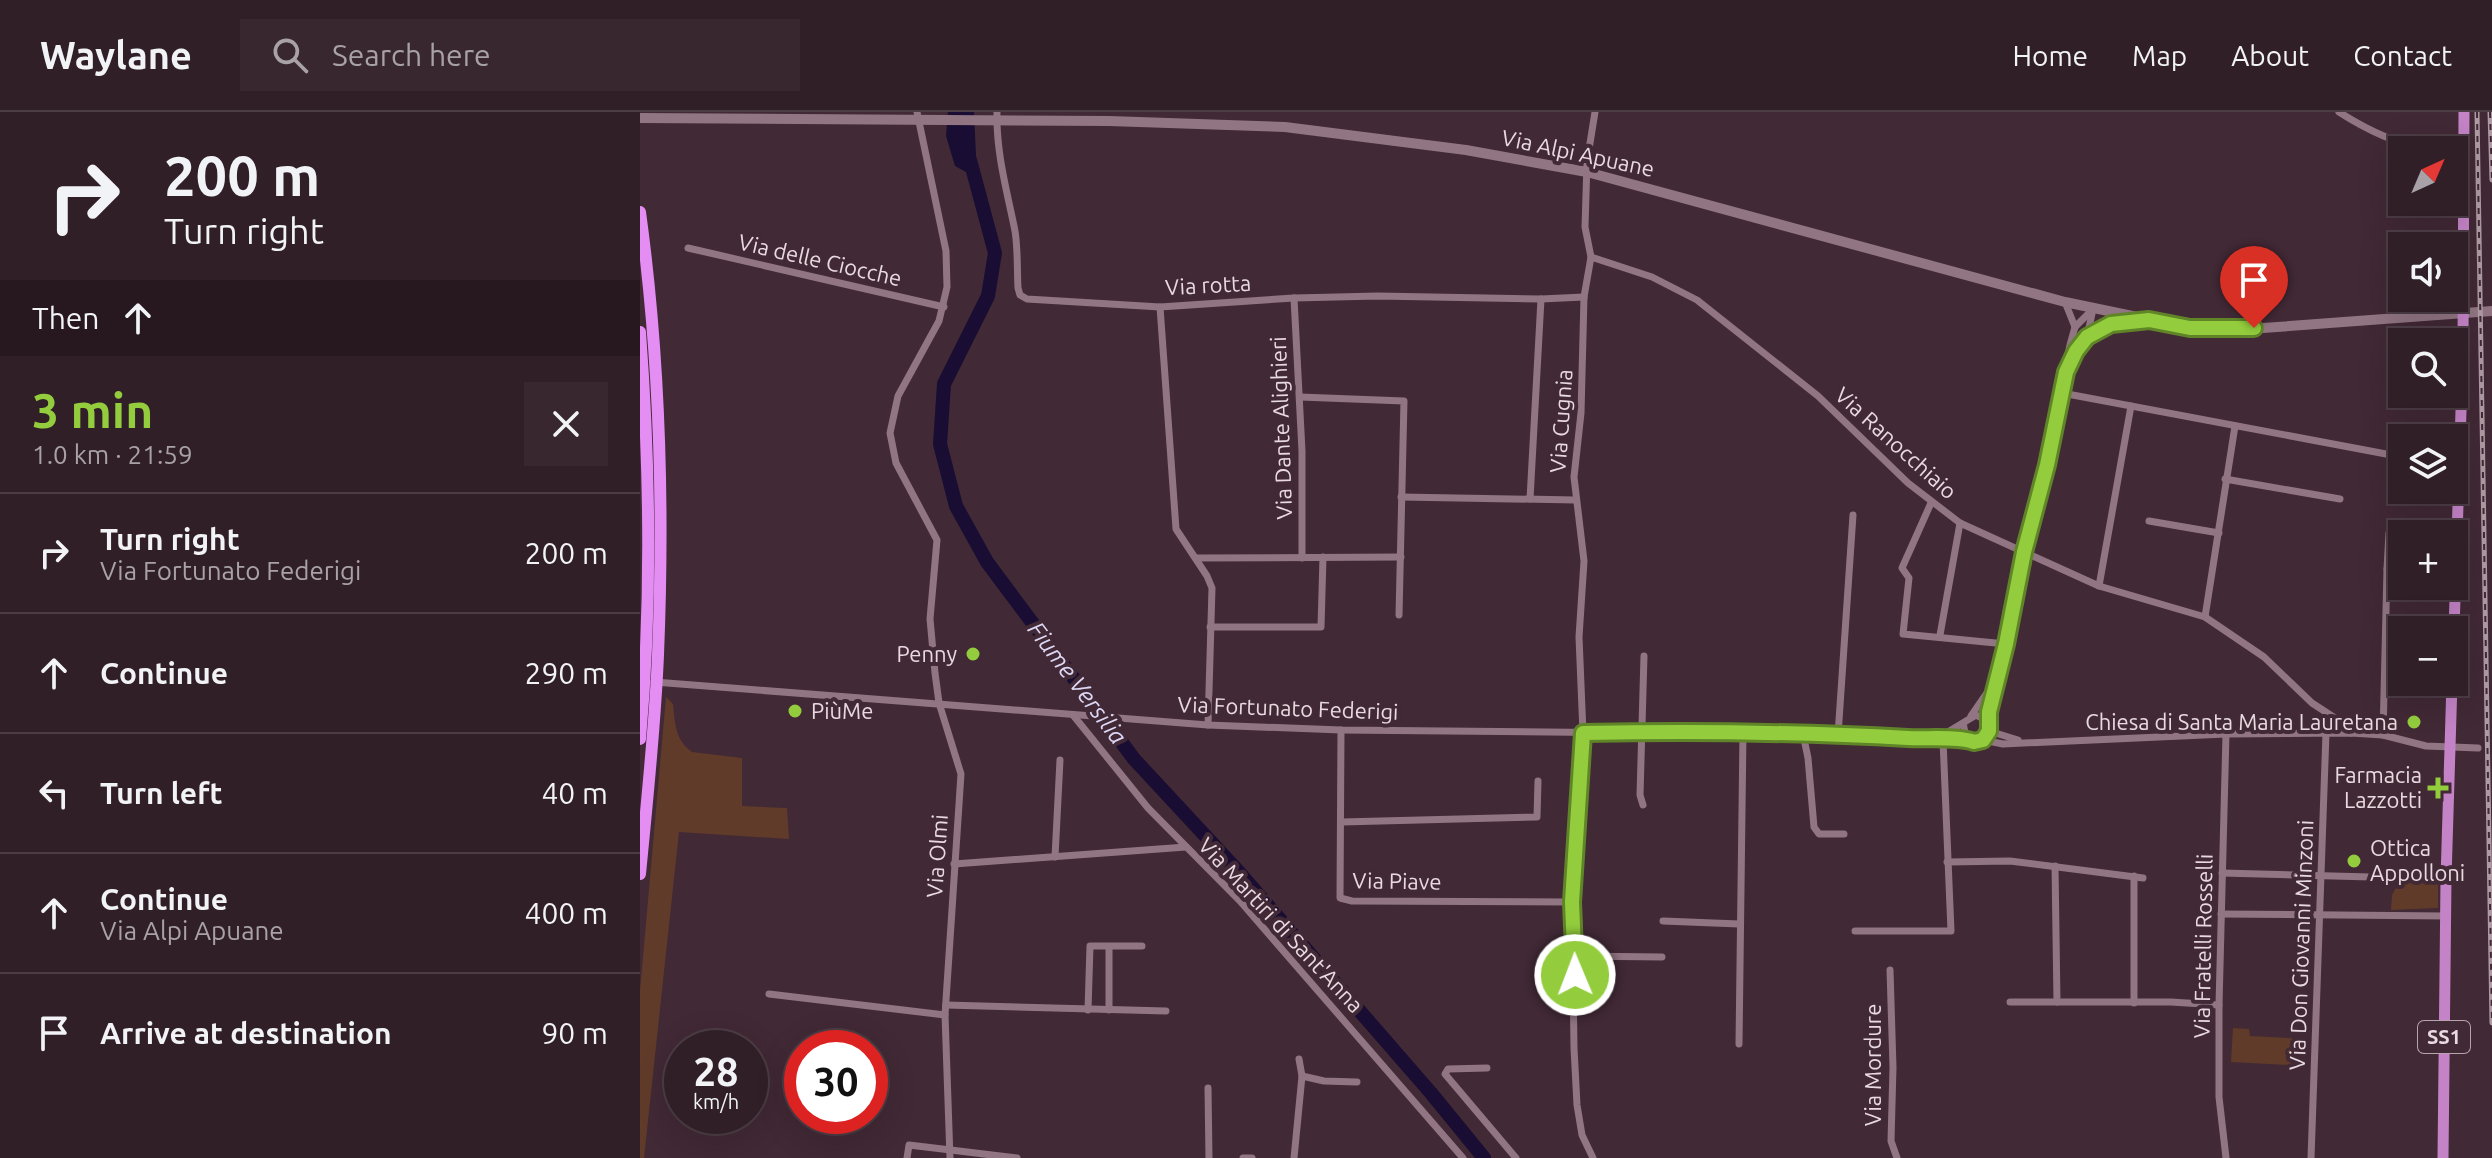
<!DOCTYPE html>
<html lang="en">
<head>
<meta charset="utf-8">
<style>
  :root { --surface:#311f28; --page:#392730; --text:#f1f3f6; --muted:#a8a2a8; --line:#4c3d45; --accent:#93cd3d }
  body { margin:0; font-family:Ubuntu,sans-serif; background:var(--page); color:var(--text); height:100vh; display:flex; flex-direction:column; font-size:30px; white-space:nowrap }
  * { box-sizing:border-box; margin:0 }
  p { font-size:26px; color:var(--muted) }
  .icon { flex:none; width:44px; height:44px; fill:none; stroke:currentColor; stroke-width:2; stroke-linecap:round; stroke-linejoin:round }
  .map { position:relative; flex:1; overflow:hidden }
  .panel { display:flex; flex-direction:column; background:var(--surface); width:640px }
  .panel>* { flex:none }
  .top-card { background:#311f28; color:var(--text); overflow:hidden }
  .needle { width:52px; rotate:44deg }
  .controls { position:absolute; left:1748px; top:24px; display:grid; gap:16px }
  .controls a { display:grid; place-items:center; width:80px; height:80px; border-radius:0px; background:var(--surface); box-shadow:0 8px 32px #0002,0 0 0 2px var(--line); font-size:40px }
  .speed { position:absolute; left:24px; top:918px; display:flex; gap:16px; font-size:40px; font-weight:700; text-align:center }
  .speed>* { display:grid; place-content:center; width:104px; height:104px; border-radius:50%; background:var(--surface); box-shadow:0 8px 32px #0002,0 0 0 2px var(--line); line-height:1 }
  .speed small { font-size:20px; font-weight:400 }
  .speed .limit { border:12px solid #d22; background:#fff; color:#111 }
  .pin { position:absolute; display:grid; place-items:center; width:68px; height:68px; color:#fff; margin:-82px -34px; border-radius:50% 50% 50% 0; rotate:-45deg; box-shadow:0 0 8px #0007 }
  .pin .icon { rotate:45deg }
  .me { position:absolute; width:88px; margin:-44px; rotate:359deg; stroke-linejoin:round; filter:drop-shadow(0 0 6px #0008) }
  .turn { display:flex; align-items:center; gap:28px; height:168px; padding:0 32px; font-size:36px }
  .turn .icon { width:104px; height:104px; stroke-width:2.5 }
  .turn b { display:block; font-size:56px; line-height:68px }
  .then { display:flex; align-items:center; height:76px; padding:0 32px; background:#0003; gap:16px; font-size:30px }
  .round { display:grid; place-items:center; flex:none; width:84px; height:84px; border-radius:0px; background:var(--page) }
  .overview { display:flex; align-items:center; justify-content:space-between; height:136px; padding:0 32px }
  h1 { font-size:48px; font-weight:700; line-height:60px; color:var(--accent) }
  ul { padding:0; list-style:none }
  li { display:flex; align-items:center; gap:24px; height:120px; padding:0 32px; border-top:2px solid var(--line) }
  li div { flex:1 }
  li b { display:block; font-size:30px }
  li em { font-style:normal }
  header { display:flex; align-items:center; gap:48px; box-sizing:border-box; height:112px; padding:0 40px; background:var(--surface); border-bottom:2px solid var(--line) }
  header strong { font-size:38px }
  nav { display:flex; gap:44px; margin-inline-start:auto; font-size:28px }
  .search { width:560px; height:72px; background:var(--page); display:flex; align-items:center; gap:20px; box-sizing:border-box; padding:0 28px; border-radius:0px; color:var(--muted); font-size:30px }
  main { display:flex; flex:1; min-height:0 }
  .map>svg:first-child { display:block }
  .green { fill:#613b29 }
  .water { fill:#190d33 }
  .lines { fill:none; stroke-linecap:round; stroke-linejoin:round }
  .river { stroke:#190d33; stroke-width:14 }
  .minor { stroke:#917582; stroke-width:7 }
  .secondary { stroke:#917582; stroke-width:10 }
  .primary { stroke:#c383c6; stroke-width:11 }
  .motorway { stroke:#e48df3; stroke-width:12 }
  .rail-casing { stroke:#ad9aa3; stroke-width:5 }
  .rail { stroke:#412935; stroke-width:2; stroke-dasharray:6; stroke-linecap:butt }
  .route-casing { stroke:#608528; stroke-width:20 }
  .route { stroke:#93cd3d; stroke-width:14 }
  .poi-dot { fill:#93cd3d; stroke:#412935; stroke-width:3 }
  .labels { text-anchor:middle; stroke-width:8; stroke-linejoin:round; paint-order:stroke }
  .shield { fill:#412935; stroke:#b7a4ad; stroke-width:2 }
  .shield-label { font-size:20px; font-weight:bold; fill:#e9d9e0 }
  .street-label { font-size:22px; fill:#e9d9e0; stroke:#412935 }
  .poi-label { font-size:22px; fill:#e9d9e0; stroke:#412935; text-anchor:end }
  .water-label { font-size:24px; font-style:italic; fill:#ddd8f6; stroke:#412935 }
</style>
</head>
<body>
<header>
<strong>Waylane</strong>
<div class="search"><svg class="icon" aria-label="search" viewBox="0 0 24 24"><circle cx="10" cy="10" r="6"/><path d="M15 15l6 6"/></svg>Search here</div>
<nav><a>Home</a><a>Map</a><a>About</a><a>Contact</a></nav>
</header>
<main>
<section class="panel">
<div class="top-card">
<div class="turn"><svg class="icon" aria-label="right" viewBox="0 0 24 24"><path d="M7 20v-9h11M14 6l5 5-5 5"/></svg><div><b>200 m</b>Turn right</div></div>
<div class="then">Then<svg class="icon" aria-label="ahead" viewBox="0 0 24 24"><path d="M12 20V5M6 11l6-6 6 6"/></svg></div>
</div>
<div class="overview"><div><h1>3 min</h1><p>1.0 km · 21:59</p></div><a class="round"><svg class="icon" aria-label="close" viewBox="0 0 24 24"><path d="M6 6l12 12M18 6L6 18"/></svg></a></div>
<ul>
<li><svg class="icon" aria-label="right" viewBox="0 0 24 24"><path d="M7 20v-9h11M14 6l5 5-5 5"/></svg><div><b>Turn right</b><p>Via Fortunato Federigi</p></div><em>200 m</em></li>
<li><svg class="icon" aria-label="ahead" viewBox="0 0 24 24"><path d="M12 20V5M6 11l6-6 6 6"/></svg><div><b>Continue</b></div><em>290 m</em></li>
<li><svg class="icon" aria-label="left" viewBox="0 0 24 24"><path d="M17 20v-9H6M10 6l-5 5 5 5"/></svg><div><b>Turn left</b></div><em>40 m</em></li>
<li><svg class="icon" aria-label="ahead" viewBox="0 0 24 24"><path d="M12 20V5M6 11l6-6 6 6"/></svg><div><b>Continue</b><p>Via Alpi Apuane</p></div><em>400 m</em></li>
<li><svg class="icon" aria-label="arrive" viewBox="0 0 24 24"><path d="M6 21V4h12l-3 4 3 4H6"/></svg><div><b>Arrive at destination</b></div><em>90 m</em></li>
</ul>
</section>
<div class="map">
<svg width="1852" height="1046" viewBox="0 0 1852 1046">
  <rect width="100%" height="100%" fill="#412935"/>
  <g class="green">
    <path d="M26 585 33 592C35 611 35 628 52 640L102 646V694L147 696 149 727 39 720 4 1046H0V879Z"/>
    <polygon points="1760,769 1795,770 1798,773 1798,796 1751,798 1752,783"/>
    <polygon points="1593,916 1609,917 1610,924 1667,927 1665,954 1591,950"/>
  </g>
  <polygon class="water" points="308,0 334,0 337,66 315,54 306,24"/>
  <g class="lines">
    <polyline class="river" points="330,48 355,141 348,184 304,272 300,332 316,394 347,450 494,647 598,759 791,981 844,1046"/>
    <g class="minor">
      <polyline points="277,0 306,139 307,175 299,209 258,284 250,321 256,351 297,428 290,507 295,561 299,591 321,662 305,903 310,1046"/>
      <path d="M357 0C356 41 367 79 375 119 378 137 377 158 378 176L380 183 387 187 520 195 654 186 738 184 901 187 944 185"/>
      <path d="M1699 0C1727 18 1754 31 1787 38"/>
      <polyline points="48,136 304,195"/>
      <polyline points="951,145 1012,165 1057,188 1178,284 1268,371 1320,411 1459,474 1565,505 1624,545 1672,591 1701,610 1711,621"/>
      <polyline points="654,186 662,339 662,446"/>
      <polyline points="1425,190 1435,215"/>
      <polyline points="520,195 536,417 567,464 572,476 568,613"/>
      <polyline points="1447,225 1453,197"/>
      <path d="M1431 250C1446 220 1469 213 1501 209"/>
      <polyline points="1422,281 1762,345"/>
      <polyline points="660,285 764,289 759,503"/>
      <polyline points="1585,367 1700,387"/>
      <polyline points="761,385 935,388"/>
      <polyline points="890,387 901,187"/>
      <polyline points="1291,391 1262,456 1269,466 1263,522 1366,532"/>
      <polyline points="1509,409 1579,421"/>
      <polyline points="556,446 761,445"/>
      <polyline points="1747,457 1749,421"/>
      <polyline points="1459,474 1491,294"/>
      <polyline points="1565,505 1595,314"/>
      <polyline points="570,515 681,515 683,445"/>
      <polyline points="1300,523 1320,411"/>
      <polyline points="14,570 568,613 701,618 1198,623 1303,628 1326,625"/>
      <polyline points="433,603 508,696 600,789 823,1046"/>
      <polyline points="1331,604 1351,575"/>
      <polyline points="1347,609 1366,532 1384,440 1407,353 1430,233 1435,215 1453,197"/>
      <polyline points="701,618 700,786 712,789 932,790"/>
      <polyline points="1349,619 1378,628"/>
      <polyline points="1163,622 1168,646 1174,715 1179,722 1204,722"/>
      <polyline points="1586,622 1579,893 1579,985 1586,1046"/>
      <polyline points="1198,623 1213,403"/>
      <polyline points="1743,623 1747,457 1762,459"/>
      <polyline points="1298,626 1336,603 1347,609 1349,619 1343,628 1334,630 1326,625 1323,611"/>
      <polyline points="1343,628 1363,632 1586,622 1711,621 1743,623 1786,634 1838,636"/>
      <polyline points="1003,693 1000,683 1004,544"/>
      <polyline points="702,710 897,705 898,669"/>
      <polyline points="415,745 420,648"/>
      <polyline points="1307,750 1370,749 1503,766"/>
      <polyline points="314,752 546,735"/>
      <polyline points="1415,754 1417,890"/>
      <polyline points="1582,761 1806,767"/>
      <polyline points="1581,802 1806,804"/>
      <polyline points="1023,809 1099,812"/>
      <polyline points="1215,819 1311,819 1303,628"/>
      <polyline points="469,835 469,898"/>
      <polyline points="934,844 1022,845"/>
      <polyline points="1250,858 1253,955 1251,1029 1257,1046"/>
      <polyline points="129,882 305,903"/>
      <polyline points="1370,890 1531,890 1579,893"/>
      <polyline points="1494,891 1494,764"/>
      <polyline points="306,893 526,899"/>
      <polyline points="448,898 450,834 502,834"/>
      <polyline points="1099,932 1103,621"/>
      <polyline points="847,956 808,957 805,962 876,1046"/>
      <polyline points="662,964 684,969 717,970"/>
      <polyline points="568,976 569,1046"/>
      <polyline points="267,1046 269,1033 377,1046"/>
      <polyline points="603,1046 612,1046"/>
      <polyline points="654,1046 662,964 659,947"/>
      <polyline points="953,1046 942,1023 937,993 934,936 932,790 943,621 939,525 944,449 934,365 941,301 944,185 951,145 945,115 947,50 955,0"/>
      <polyline points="1671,1046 1686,621"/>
    </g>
    <polyline class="secondary" points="0,6 469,9 645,15 826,38 947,60 1425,190 1550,216 1623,216 1852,199"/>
    <g class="primary">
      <polyline points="1814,518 1823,236 1824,0"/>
      <polyline points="1803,1046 1806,767 1812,570"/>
    </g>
    <g class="motorway">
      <path d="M0 100C20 246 24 396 18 543 15 616 7 689 0 762"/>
      <path d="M0 220C10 355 12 492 0 627"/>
    </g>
    <g class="rail-casing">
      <g id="rail">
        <polyline points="1837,0 1852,911"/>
        <polyline points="1850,0 1852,68"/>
      </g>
    </g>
    <use href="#rail" class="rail"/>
  </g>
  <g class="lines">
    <g class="route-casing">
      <path id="route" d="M935 863 932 790 943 621C1051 619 1160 620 1268 626 1286 627 1320 624 1334 630L1343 628 1349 619V600L1366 532 1384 440 1407 353 1426 260 1436 239 1447 225 1471 212 1509 208 1550 216H1614"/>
    </g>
    <use href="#route" class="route"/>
  </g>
  <g class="poi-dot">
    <circle cx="333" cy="542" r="8"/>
    <circle cx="155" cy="599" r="8"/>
    <circle cx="1774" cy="610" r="8"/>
    <path d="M1794 664h8v8h8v8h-8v8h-8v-8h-8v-8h8z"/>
    <circle cx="1714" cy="749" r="8"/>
  </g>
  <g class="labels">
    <rect class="shield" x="1778" y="909" width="52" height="32" rx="6"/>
    <g class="shield-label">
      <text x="1804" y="932">SS1</text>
    </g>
    <g class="street-label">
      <text transform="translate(938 41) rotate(12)" y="8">Via Alpi Apuane</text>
      <text transform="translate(180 148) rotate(13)" y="8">Via delle Ciocche</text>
      <text transform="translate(568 173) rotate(-3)" y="8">Via rotta</text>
      <text transform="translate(921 309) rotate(-86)" y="8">Via Cugnia</text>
      <text transform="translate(641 316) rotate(-92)" y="8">Via Dante Alighieri</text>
      <text transform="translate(1256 331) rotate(42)" y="8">Via Ranocchiaio</text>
      <text transform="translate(648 596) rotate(2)" y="8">Via Fortunato Federigi</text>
      <text transform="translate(297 744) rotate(-86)" y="8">Via Olmi</text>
      <text transform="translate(757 769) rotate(1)" y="8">Via Piave</text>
      <text transform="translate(641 813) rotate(47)" y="8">Via Martiri di Sant'Anna</text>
      <text transform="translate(1661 833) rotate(-88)" y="8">Via Don Giovanni Minzoni</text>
      <text transform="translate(1563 834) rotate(-89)" y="8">Via Fratelli Rosselli</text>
      <text transform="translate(1233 953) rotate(-90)" y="8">Via Mordure</text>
    </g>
    <g class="poi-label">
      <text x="317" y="550">Penny</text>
      <text x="171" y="607" text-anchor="start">PiùMe</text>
      <text x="1758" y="618">Chiesa di Santa Maria Lauretana</text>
      <text x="1782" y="671">Farmacia<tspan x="1782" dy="25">Lazzotti</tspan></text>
      <text x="1730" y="744" text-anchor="start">Ottica<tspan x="1730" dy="25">Appolloni</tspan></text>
    </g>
    <g class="water-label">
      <text transform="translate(437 571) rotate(53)" y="8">Fiume Versilia</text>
    </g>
  </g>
</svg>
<div class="controls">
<a><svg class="needle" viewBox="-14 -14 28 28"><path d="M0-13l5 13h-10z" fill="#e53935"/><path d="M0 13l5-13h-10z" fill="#a8a2a8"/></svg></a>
<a><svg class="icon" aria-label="sound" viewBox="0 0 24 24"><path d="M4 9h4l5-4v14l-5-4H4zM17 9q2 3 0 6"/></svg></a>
<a><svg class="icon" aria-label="search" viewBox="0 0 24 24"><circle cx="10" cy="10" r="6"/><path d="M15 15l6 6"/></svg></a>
<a><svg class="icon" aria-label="layers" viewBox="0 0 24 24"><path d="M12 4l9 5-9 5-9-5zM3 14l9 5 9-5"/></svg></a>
<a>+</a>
<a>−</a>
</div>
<div class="speed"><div>28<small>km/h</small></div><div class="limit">30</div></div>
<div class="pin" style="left:1614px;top:216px;background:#d93025"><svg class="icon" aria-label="arrive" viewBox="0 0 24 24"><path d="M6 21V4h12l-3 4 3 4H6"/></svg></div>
<svg class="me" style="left:935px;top:863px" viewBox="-20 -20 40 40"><circle r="17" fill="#93cd3d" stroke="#fff" stroke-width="3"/><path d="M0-11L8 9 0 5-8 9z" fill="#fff"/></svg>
</div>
</main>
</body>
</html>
